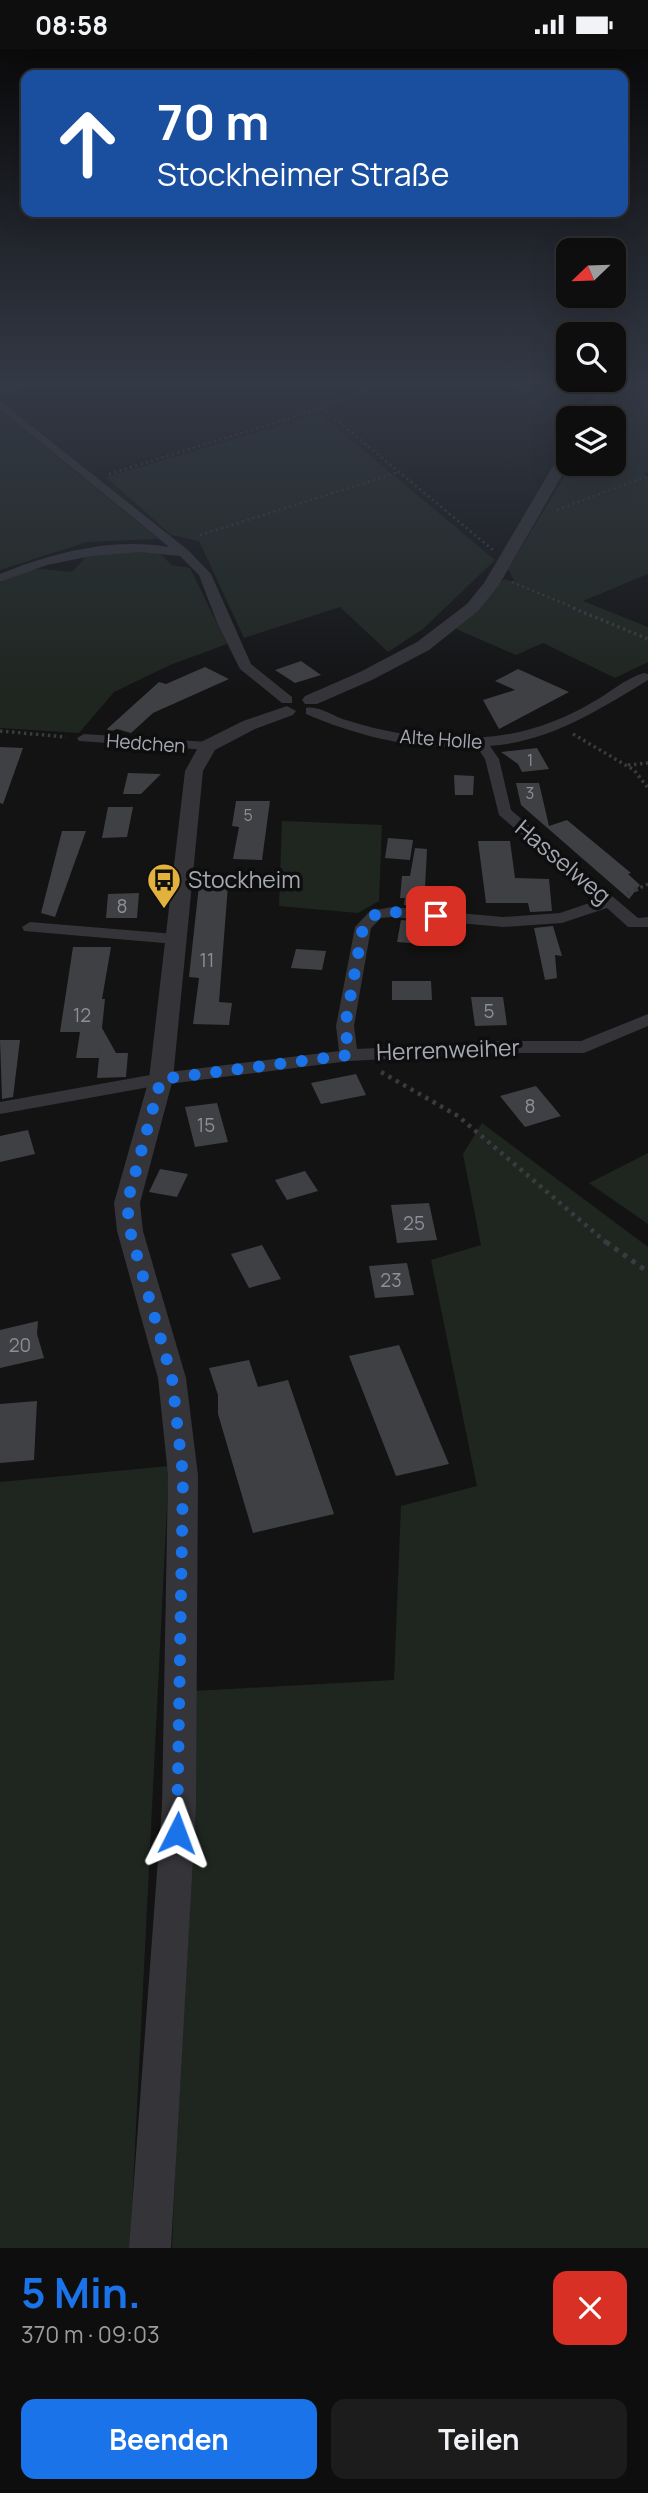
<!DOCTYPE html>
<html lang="de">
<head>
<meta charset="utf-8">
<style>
  :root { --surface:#0e0e0f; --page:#1c1c1d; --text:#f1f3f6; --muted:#9b9c9e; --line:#2e2e2f; --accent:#1a73e8 }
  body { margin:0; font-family:Manrope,sans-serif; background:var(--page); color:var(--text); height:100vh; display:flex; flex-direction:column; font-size:26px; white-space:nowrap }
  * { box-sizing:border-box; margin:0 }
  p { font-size:23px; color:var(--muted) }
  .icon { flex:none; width:38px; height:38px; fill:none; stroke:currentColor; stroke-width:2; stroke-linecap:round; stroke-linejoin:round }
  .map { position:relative; height:2199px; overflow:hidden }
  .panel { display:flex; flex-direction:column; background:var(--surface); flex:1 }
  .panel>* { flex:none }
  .hud { position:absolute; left:21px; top:21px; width:607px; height:147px; border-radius:14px; box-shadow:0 7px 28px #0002,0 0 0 2px var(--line); background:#1a4fa0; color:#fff; overflow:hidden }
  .needle { width:46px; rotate:247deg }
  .tools { position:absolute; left:556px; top:189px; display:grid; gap:14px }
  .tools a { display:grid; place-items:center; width:70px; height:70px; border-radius:14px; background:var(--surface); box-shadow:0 7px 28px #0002,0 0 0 2px var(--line); font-size:35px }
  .pin { position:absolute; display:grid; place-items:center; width:60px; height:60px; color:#fff; margin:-30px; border-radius:14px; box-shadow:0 4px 10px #0006 }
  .me { position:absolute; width:77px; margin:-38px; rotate:3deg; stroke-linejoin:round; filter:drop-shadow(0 0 5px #0008) }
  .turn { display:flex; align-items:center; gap:24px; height:147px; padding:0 21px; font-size:32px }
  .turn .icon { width:91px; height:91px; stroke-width:2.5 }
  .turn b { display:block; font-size:49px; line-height:60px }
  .round { display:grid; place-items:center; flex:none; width:74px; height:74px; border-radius:14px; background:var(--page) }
  .head { display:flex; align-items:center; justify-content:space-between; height:119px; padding:0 21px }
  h1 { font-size:42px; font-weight:700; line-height:52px; color:var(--accent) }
  .button { display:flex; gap:14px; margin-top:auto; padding:14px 21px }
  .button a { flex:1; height:80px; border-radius:14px; background:var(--accent); color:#fff; font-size:28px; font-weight:700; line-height:80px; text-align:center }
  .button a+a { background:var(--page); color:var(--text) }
  .status { display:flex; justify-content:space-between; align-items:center; height:49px; padding:0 35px; background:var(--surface); direction:ltr }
  .status svg { height:19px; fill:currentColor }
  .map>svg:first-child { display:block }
  .green { fill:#1f2620 }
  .building { fill:#3f4044 }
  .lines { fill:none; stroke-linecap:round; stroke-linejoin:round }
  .path-far3 { stroke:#3a3b40; stroke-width:2.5; stroke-dasharray:2 3.5; stroke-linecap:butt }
  .path-far2 { stroke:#3a3b40; stroke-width:3.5; stroke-dasharray:2.5 3.5; stroke-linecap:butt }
  .path-far1 { stroke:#3a3b40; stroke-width:4.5; stroke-dasharray:3.5 5; stroke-linecap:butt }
  .path { stroke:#3a3b40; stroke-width:5; stroke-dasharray:4.5 6; stroke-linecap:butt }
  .minor { fill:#343439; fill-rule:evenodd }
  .tertiary { fill:#343439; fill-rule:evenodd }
  .route { stroke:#1a73e8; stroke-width:12; stroke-dasharray:0 21.6 }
  .labels { text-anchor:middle; stroke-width:7; stroke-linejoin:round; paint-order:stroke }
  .far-number-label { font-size:16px; fill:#8c8f97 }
  .far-street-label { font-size:19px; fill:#a5a9b3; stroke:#0e0e0f }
  .number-label { font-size:19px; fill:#8c8f97 }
  .street-label { font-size:23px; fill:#a5a9b3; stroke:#0e0e0f }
  .poi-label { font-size:23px; fill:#a5a9b3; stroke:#0e0e0f; text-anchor:start }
</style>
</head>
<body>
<div class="status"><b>08:58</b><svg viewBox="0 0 49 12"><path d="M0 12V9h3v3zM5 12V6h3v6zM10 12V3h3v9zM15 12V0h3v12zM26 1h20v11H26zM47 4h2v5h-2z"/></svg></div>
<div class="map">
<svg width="648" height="2199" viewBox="0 0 648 2199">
  <rect width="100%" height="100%" fill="#131314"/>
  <g class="green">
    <polygon points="505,336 588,336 565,378"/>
    <polygon points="617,340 648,349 648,423 643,426 648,428 648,525 583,552 648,578 648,613 615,629 543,594 516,606 456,580 504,530 515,533 508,520 572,415 614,415 614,369 600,369"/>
    <polygon points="0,361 158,490 87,493 0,521"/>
    <polygon points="320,365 495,511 423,580 388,603 340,558 244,589 199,492 171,486 106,428"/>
    <path d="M151 497 172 516 190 519 227 595 170 616 114 643 79 684 0 679V534C23 514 44 521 72 523L93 500Z"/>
    <polygon points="282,772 382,776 379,852 358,864 279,857"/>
    <polygon points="482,1074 648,1198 648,2199 172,2199 194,1642 394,1631 401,1457 477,1437 431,1211 481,1196 463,1105"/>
    <polygon points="648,1104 648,1175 589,1134"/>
    <polygon points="169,1417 130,2199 0,2199 0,1433"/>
  </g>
  <g class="building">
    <polygon points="301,612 321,626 295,634 275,621"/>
    <polygon points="205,618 229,630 153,664 131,684 117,680 109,683 107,680 159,633 166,635"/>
    <polygon points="518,620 569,643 499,680 483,651 515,641 495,632"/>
    <polygon points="0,698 23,699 3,755 0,754"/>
    <polygon points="537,699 549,720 522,723 518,715 501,703"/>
    <polygon points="128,724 161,725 141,745 123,745"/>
    <polygon points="454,726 474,727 473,746 455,746"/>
    <polygon points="516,734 539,734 549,777 567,771 631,824 628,825 640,836 629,850 521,756"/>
    <polygon points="236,752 270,752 262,811 233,810 239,778 232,777"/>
    <polygon points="108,758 133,758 127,788 102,789"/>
    <polygon points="62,782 86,782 55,868 41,864"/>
    <polygon points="388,789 413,791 410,811 385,809"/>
    <polygon points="478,792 510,792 515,829 549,830 552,862 530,863 528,854 486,854"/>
    <polygon points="415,799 427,800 424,858 404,856 405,849 400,849 402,827 410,827"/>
    <polygon points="199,836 228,836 219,953 232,954 229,976 193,975 199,929 189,928"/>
    <polygon points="139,844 137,869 106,869 108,845"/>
    <polygon points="401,871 423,873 422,895 397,893"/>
    <polygon points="553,877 562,907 555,906 557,929 545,931 534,879"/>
    <polygon points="73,898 111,898 102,950 105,950 102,979 116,1004 128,1004 126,1028 97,1029 100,1000 99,1009 76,1009 80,983 60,983"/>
    <polygon points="296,900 326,902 322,921 291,919"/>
    <polygon points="392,932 431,932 432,951 392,951"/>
    <polygon points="471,948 503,948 507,976 475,977"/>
    <polygon points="0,991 20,991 13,1048 2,1050"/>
    <polygon points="356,1025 366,1046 321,1055 311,1034"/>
    <polygon points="536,1037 561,1067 525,1078 500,1047"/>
    <polygon points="217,1054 228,1093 195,1098 185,1058"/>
    <polygon points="28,1081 35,1105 0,1113 0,1087"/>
    <polygon points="160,1120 188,1125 177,1148 149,1143"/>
    <polygon points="305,1122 318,1142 287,1151 275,1131"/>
    <polygon points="429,1154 437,1191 397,1194 391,1156"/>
    <polygon points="262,1196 281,1230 249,1239 231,1205"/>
    <polygon points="407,1214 414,1246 375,1249 369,1217"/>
    <polygon points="38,1272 37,1285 44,1309 0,1319 0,1281"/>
    <polygon points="399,1296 449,1415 396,1427 349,1307"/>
    <polygon points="249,1311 258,1338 288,1331 334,1465 253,1484 218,1365 218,1346 209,1319"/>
    <polygon points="37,1352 34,1411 0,1414 0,1355"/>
  </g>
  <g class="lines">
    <g class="path-far3">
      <polyline points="622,336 648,343"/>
      <polyline points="322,359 493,501"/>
      <polyline points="109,425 313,362 377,336"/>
      <polyline points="557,461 648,427"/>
      <polyline points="200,486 396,424"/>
      <polyline points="512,533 577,560"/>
    </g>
    <g class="path-far2">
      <polyline points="573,559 648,590"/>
      <polyline points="0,682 66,688"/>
      <polyline points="573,685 634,721 648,739"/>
      <polyline points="628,716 648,714"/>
      <polyline points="635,841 648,835"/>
    </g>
    <g class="path-far1">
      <polyline points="627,845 639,839"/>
      <polyline points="381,1023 458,1067 608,1195"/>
    </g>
    <polyline class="path" points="606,1193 648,1223"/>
    <g class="minor">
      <polygon points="11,336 26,336 0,347 0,340"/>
      <path d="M0 352 188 501 211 525 251 615 292 648V654H282L240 620 218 576 199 526 180 507 140 503 91 507 47 516 0 533V525C51 504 113 488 169 498L0 360Z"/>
      <path d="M644 624 648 625V631C597 662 551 692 490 697L499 710 511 761 638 869 648 868V878H628L607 859 562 874 503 878 392 868 381 869 371 879 354 977 357 1000 506 992H581L648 965V977L584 1004H506L349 1012 161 1036 0 1065V1053L161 1024 339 1002 336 977 355 878 370 862 392 858 503 868 560 864 598 851 499 766 485 710 477 698C419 702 359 688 306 665V659C319 656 334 668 346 671 386 684 430 691 472 689 517 687 554 676 593 653 609 644 626 629 644 624Z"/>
      <polygon points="84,685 208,693 215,697 208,701 79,692 77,689"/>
      <polygon points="30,873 175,885 183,890 175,895 24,882 22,878"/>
    </g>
    <g class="tertiary">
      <polygon points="600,336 613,336 595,369 581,369"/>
      <polygon points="569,398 569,414 499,536 478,562 429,601 372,631 317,655 305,655 302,651 305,647 360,623 417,593 467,555 484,534 562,402"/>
      <polygon points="287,657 296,662 293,666 255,680 215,701 203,722 173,1030 140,1154 143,1182 186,1329 198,1426 196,1756 171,2199 129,2199 162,1756 168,1426 158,1329 117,1182 114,1154 149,1030 185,722 201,693 243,672"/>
    </g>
  </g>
  <linearGradient id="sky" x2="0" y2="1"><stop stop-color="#0a0a0b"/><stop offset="0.52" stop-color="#333945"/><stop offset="1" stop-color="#333945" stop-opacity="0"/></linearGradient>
  <rect width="648" height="644" fill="url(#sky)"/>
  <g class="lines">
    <polyline class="route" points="177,1784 183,1426 172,1329 130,1182 127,1154 161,1030 349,1006 345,977 363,878 376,865 392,863 436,867"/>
  </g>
  <defs>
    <g id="bus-pin" transform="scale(1.75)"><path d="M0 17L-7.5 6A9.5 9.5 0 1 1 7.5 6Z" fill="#e2b23c" stroke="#0e0e0f"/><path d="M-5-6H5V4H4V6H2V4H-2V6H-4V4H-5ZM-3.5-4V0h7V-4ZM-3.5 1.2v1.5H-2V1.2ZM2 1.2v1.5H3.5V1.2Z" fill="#111"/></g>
  </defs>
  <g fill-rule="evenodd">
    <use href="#bus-pin" x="164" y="831"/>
  </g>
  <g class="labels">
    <g class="far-number-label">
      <text x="530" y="717">1</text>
      <text x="530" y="750">3</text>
      <text x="248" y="772">5</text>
    </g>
    <g class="far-street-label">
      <text transform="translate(441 690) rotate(4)" y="7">Alte Holle</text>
      <text transform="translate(146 694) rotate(4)" y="7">Hedchen</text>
    </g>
    <g class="number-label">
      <text x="122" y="864">8</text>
      <text x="207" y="918">11</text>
      <text x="489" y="969">5</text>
      <text x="82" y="973">12</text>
      <text x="530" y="1064">8</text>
      <text x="206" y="1083">15</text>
      <text x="414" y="1181">25</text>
      <text x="391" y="1238">23</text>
      <text x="20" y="1303">20</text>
    </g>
    <g class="street-label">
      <text transform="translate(563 813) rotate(40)" y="8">Hasselweg</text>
      <text transform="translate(448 1001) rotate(-2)" y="8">Herrenweiher</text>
    </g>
    <g class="poi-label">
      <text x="188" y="839">Stockheim</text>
    </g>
  </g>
</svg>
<div class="tools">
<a><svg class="needle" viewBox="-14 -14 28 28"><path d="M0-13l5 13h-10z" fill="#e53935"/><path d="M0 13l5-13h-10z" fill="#9b9c9e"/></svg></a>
<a><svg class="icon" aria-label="search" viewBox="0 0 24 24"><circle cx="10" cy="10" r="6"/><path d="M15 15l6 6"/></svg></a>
<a><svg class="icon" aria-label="layers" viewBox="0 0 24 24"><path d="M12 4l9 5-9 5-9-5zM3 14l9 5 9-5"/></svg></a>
</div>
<div class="pin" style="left:436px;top:867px;background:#d93025"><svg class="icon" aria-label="arrive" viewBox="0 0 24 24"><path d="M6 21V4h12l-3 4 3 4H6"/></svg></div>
<svg class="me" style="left:177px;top:1784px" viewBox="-20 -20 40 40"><path d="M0-17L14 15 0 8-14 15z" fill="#1a73e8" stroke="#fff" stroke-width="4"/></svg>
<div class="hud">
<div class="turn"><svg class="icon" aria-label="ahead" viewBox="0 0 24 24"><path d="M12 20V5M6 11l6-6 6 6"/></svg><div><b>70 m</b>Stockheimer Straße</div></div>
</div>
</div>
<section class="panel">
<div class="head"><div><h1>5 Min.</h1><p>370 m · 09:03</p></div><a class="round" style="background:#d93025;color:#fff"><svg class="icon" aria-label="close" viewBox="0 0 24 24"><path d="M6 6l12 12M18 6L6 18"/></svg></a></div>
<div class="button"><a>Beenden</a><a>Teilen</a></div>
</section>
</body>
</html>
